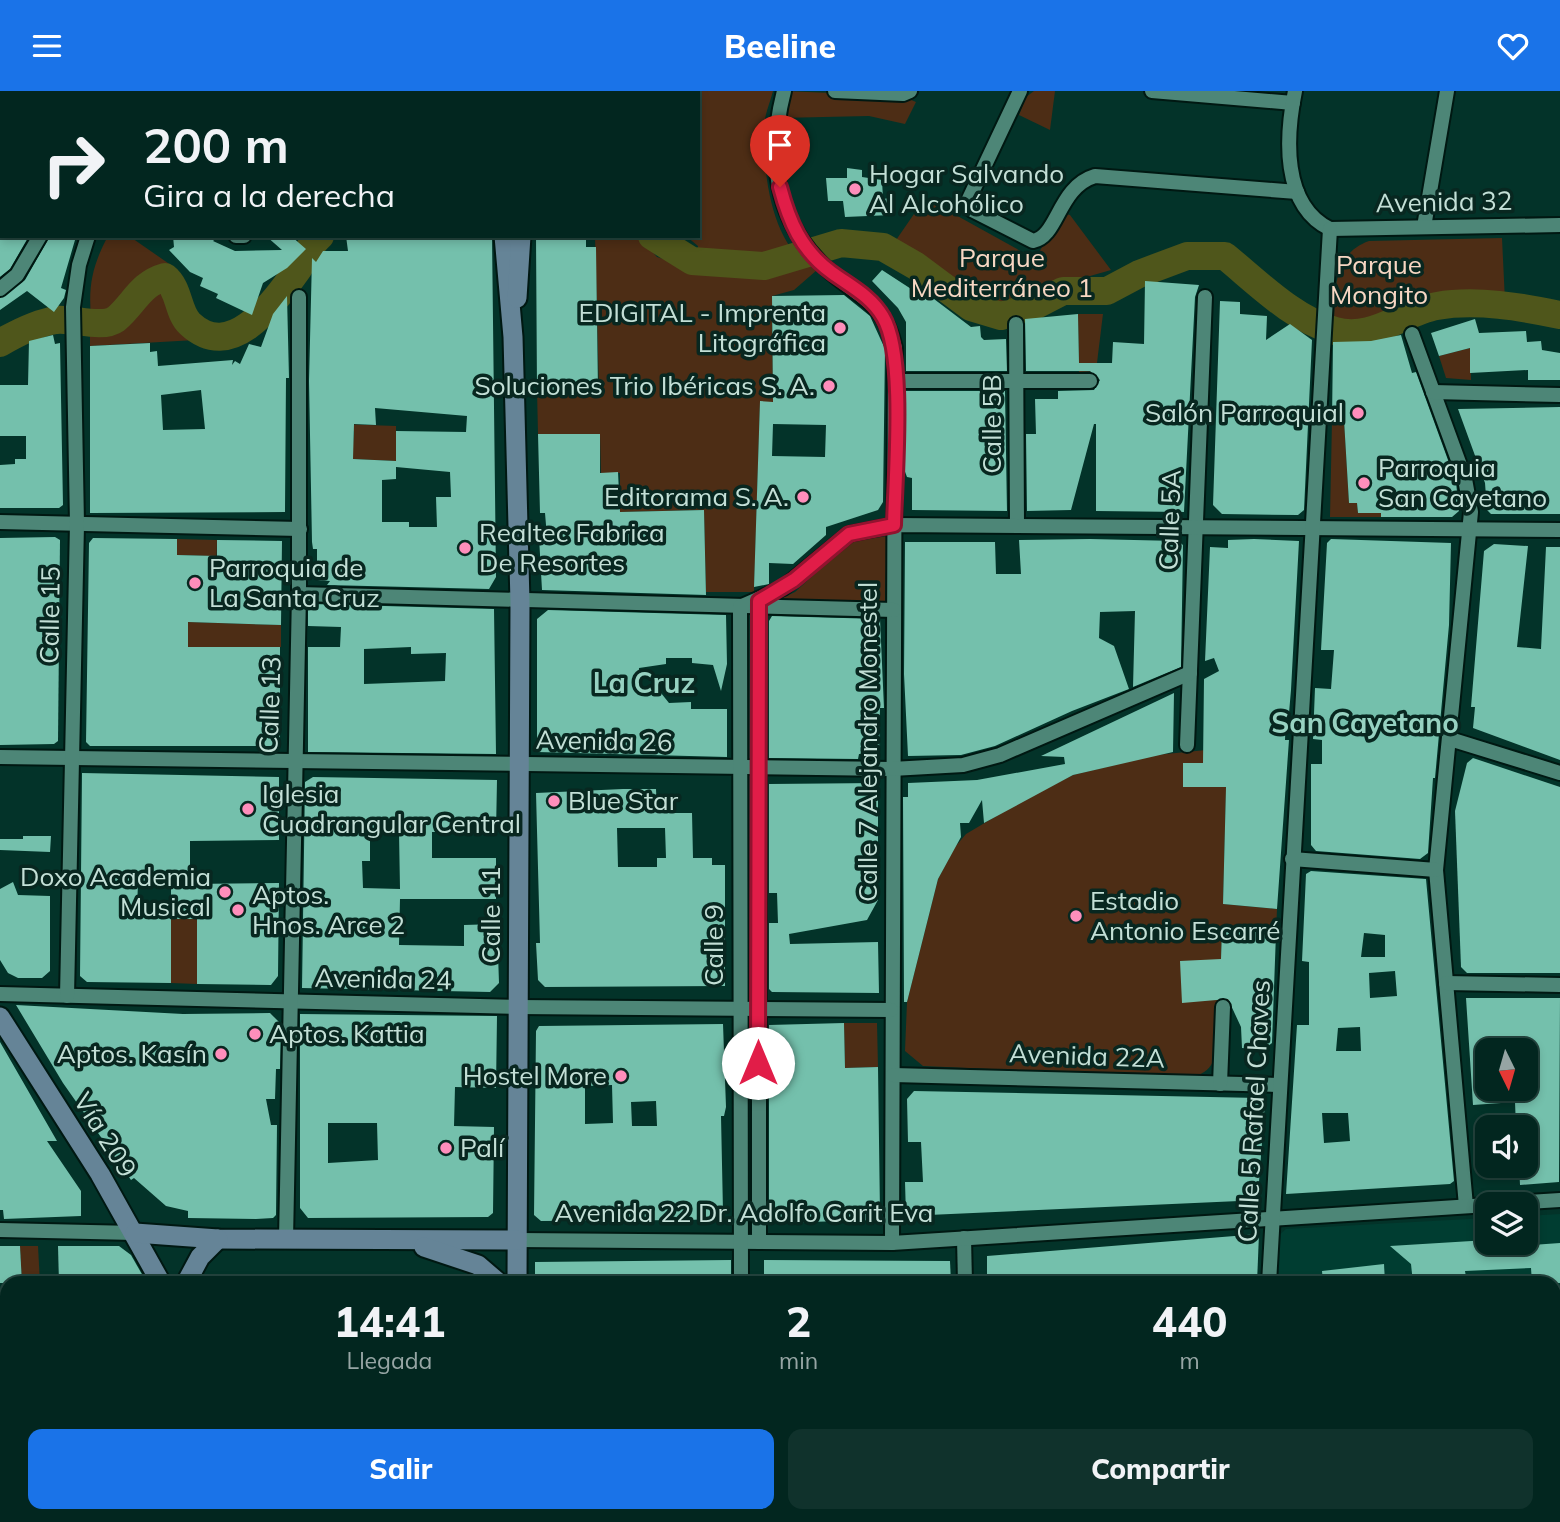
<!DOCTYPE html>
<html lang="es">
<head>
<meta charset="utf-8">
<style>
  :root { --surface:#02261f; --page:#10322c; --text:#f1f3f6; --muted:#96a5a4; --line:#23433d; --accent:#1a73e8 }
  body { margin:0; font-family:Mulish,sans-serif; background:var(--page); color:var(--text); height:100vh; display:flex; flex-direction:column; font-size:26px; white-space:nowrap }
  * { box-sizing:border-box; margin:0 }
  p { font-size:23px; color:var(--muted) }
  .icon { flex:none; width:38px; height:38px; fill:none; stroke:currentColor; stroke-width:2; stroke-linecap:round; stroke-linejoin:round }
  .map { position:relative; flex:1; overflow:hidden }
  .side { position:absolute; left:0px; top:1185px; width:1561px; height:247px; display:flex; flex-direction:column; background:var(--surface); border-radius:21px 21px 0 0; box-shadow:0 4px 10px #0003,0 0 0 2px var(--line) }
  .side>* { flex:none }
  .banner { position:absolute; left:0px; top:0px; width:700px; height:147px; box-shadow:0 4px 10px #0003,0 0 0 2px var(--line); background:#02261f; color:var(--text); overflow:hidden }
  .needle { width:46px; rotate:175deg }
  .tools { position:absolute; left:1475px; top:947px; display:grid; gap:14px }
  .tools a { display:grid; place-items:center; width:63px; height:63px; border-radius:14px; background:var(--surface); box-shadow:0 4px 10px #0003,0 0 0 2px var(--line); font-size:35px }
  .pin { position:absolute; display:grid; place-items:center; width:60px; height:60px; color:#fff; margin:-72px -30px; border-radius:50% 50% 50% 0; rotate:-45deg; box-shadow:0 0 7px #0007 }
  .pin .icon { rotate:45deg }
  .me { position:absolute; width:77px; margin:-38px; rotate:0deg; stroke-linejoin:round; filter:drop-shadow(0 0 5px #0008) }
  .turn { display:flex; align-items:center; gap:24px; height:147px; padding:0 28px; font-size:32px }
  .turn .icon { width:91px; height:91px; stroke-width:2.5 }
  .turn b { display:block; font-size:49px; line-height:60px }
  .eta { display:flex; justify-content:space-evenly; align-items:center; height:119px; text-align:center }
  .eta b { font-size:42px; font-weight:800; line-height:49px }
  .button { display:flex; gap:14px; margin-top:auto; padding:14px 28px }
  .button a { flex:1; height:80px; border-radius:14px; background:var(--accent); color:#fff; font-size:28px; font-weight:800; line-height:80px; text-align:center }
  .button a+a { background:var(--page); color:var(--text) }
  header { display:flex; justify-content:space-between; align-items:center; height:91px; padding:0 28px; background:var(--accent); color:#fff; font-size:32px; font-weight:800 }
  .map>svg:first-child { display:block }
  .built { fill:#003d31 }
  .green { fill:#4d2d15 }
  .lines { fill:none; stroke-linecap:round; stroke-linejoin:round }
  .river { stroke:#4f561b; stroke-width:28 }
  .building { fill:#74c0ac; fill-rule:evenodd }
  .street-casing { stroke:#001812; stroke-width:18 }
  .secondary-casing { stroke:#001812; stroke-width:23 }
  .street { stroke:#4d8677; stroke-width:14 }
  .secondary { stroke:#658497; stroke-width:19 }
  .route-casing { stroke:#92132f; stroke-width:18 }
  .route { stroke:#e11d48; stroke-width:12 }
  .poi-dot { fill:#fe8ebb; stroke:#082720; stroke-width:2.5 }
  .labels { text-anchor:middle; stroke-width:7; stroke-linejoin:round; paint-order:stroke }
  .poi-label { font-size:26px; fill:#c3dfd6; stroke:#082720; text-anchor:start }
  .street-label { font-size:26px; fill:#c3dfd6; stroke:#082720 }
  .park-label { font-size:26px; fill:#f7d7c3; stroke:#082720 }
  .neighbourhood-label { font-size:28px; font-weight:bold; fill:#97d2c1; stroke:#082720 }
</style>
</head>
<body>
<header><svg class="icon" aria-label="menu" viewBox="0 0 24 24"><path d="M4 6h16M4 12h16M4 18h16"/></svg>Beeline<svg class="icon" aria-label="heart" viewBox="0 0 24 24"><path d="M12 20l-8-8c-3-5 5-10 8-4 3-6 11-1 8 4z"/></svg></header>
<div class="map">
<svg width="1560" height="1431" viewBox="0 0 1560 1431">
  <rect width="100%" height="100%" fill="#033329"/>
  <polygon class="built" points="1560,1123 1560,1322 1554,1322 1554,1192 1275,1192 1277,1146 1286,1138 1487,1127 1488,1152 1526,1152 1526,1125"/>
  <g class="green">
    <path d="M630 0H773C770 12 764 25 764 37 763 74 769 127 791 157L763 167 762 181 786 177 804 167 817 179 794 199 772 205 773 311H760L754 501H706L704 419 620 421V382H601L600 343H538L537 299H599L595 145H638L657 166 698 178V155L686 145H698V2Z"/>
    <polygon points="785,0 902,5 916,11 905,33 869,25 779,27"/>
    <polygon points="1034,0 1055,0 1050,39 1019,24 1026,6"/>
    <polygon points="925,107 1035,168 1062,122 1070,124 1111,179 1038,200 1017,211 994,210 894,152"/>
    <path d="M108 145H129L178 179C163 182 150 185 137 194 119 206 116 231 91 225 88 194 93 173 108 145Z"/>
    <path d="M1502 147 1505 210H1437L1368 235H1334C1335 201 1332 163 1369 150Z"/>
    <path d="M162 200 170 207 177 230 196 249 90 255V241C97 240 107 242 114 239 134 232 136 204 162 200Z"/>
    <polygon points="1078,223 1103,223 1096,280 1079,281"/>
    <polygon points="1470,257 1471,289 1446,287 1439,265"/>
    <polygon points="1332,329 1344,329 1349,412 1357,412 1358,422 1373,422 1381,411 1381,426 1330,426"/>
    <polygon points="312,332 396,335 396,370 352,368 354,340 312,338"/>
    <polygon points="887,445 885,512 774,511 795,501 850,451"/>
    <polygon points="177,448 217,449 215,520 211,465 180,464 175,530"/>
    <polygon points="188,531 281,534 281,556 188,556"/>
    <path d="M1206 659 1227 660 1223 813 1277 818 1276 842 1222 838 1221 879 1232 915 1216 916C1215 949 1226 984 1184 987L923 975 905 960 907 911 938 788 955 756 966 743 1022 710 1073 684 1156 664Z"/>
    <polygon points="171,810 180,810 197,828 197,893 171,892"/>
    <polygon points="844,932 877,932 878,976 845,977"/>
    <polygon points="20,1155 38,1155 40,1192 22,1192"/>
    <polygon points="326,1185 467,1185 480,1192 206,1192 212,1187"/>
    <polygon points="494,1424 494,1431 201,1431 201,1425"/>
    <rect x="1265" y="1425" width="76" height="6"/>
  </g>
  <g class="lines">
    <g class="river">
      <polyline points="472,2 472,0"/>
      <polyline points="620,2 620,0"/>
      <path d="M652 145 692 170 764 175 841 152 883 156 916 175 971 216 1001 225 1034 215 1063 200H1107L1139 183 1187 165H1225C1258 192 1293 228 1335 240 1371 251 1403 221 1437 215 1476 208 1522 216 1560 224"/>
      <path d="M0 252C17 242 37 232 56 229 73 227 102 238 116 228 134 213 140 193 165 186 180 198 177 221 190 233 232 272 273 212 296 181 305 169 308 155 320 145"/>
    </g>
  </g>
  <g class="building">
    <polygon points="847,77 862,79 862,86 882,89 883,108 890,107 891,124 845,126 843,110 828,110 826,87 847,87"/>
    <polygon points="0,145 29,145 10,178 0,186"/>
    <polygon points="50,145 75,149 61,197 66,199 64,207 54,221 27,200 0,219 0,207 25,189"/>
    <polygon points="173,145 218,145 213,150 235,160 282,159 266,145 291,145 306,158 287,177 263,192 252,224 216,207 218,203 200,195 203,187 190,181 169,159 174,156"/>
    <path d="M346 145H492L496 486 489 498 327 494 330 490 317 489V458H313L312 451 309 290 312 167 316 171 323 160H348ZM375 317 467 325 466 341 396 340V376L450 381 451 406H436L437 436H409V431H382V389L396 388V370L353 368 354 333 376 334Z"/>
    <polygon points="536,145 576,145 586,147 586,156 596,156 598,299 537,299"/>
    <polygon points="882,179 925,207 934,208 971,236 980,235 981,246 984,249 1006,248 1007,280 906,280 906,231 898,217 872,190"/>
    <polygon points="1145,190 1199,194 1195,206 1184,421 1096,420 1096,333 1094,333 1071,419 1027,420 1026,343 1036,343 1035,308 1058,308 1058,300 1094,299 1100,289 1090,280 1026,280 1025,228 1078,223 1079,272 1112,272 1113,251 1144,253"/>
    <path d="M844 204 870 225 885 258 883 411 878 419 826 436V444L793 473 769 472V493L754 496 760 310 773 311 772 205ZM773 333 826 334 825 366 772 365Z"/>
    <path d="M287 205 289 287H286L285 421 90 422V255L150 252V261L157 260 158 275 233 269 232 274 235 270 240 273 249 253 261 256 273 223ZM201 299 205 338 163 339 161 304Z"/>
    <polygon points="1220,210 1240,211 1240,223 1267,225 1266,249 1290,233 1312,249 1304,419 1298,424 1222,423 1213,414"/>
    <polygon points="1475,228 1479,242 1526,240 1527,251 1541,250 1542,259 1560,262 1560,289 1528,289 1528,279 1470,282 1470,257 1439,265 1431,242"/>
    <polygon points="53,244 55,253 60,252 63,414 59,417 0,417 0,374 15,373 15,368 26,368 26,345 0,345 0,294 28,294 29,250"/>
    <polygon points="1401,244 1412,282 1416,281 1456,391 1459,420 1452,426 1381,426 1381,422 1358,422 1357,412 1349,412 1344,329 1332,329 1333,251 1371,250"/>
    <polygon points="906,300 1005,300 1007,420 912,419 912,387 907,386 904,378"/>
    <polygon points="1560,316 1560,423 1491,423 1487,419 1485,392 1458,318"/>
    <polygon points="538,343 600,343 600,382 618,381 620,421 704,419 706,504 542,499 539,446 547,446 545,422 540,422"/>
    <polygon points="55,446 60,449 58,650 54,653 0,654 0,447"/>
    <polygon points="93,447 177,448 177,464 217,465 217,449 282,450 281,534 188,531 188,556 280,556 280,649 274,655 90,655 86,651 89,452"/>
    <polygon points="1090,448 1178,450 1183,454 1181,576 1133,596 1135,520 1100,521 1099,547 1114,555 1129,598 1072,620 995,655 961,664 908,665 904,583 905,451 995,451 996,483 1021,483 1019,449"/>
    <polygon points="1254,448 1299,450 1291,599 1289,622 1286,621 1285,649 1289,649 1277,818 1223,813 1226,696 1183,696 1183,672 1203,672 1204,588 1219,580 1214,567 1205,570 1210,456 1228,457 1228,449"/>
    <polygon points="1331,448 1451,452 1449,534 1435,687 1433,687 1428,762 1420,768 1316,760 1311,754 1311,673 1322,673 1322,649 1313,648 1315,597 1331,598 1334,559 1321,559 1327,452"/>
    <polygon points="1494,453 1528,455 1517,556 1541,558 1546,456 1560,456 1560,669 1473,637 1475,616 1471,616 1484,460"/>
    <path d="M312 513 494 518 496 663 308 661V556H340L341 536 308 535V517ZM411 556V563L446 562 445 590 364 593V558Z"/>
    <polygon points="548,519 726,524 727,573 721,600 713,574 692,572 692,567 666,567 666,573 639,577 638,602 661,602 669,612 691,611 691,618 727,618 727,666 537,661 537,528"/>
    <polygon points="772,525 880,528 884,617 880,617 879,663 859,663 858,668 769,667 769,530"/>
    <polygon points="1174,602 1173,661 1073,684 984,732 982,709 969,732 960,732 961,746 938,788 907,911 904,911 903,706 908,706 908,692 977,689 1065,673 1064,666 1041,665"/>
    <polygon points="1473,667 1560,696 1560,882 1467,882 1461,876 1455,720 1467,672"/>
    <path d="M82 682 279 686V749L190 750V793L279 792 278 885 271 894 197 893V828H171V892L87 891 80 885ZM138 793H171V816H137Z"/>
    <path d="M313 686 497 689 496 741H432V767H496V808H400L399 854 464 855V834L497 833 499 892 490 901 302 897 305 691ZM370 740 399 741 400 798 363 797 362 770H370Z"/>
    <polygon points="878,692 878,809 867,829 789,843 790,853 878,851 879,902 772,901 769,898 769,832 778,832 777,802 769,802 769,693"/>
    <path d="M623 698H656L657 722H692L693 767H712V774H725V895L545 896 538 889 536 852H540L536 702ZM617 737H665L666 767H657V776H618Z"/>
    <polygon points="23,745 51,745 50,761 0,759 0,748 23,748"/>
    <path d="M1311 780 1426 788 1454 1090 1450 1093 1286 1103 1297 934H1309V871L1302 870 1306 783ZM1364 842 1385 844V866H1361ZM1395 880 1397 905 1370 907 1369 882ZM1360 936 1361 960H1336L1338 937ZM1322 1022H1348L1350 1050 1324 1052Z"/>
    <polygon points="13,791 18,804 50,805 50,880 42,887 18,887 8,882 0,869 0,798"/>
    <polygon points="1222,838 1276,842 1272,952 1263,959 1242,957 1241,936 1228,908 1182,912 1180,870 1221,868"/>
    <path d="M1466 907H1560L1559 1091 1520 1094 1519 1074H1526V1036H1516L1515 1011 1473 1014ZM1488 959H1526V998H1488Z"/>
    <polygon points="16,914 183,923 270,922 281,933 280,978 276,978 275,1008 266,1008 271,1034 277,1034 276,1124 273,1127 256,1128 188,1127 188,1120 166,1115 134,1087 131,1089 63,992"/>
    <path d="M300 923 497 925 496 997 455 996 454 1035 494 1036 493 1122 488 1126 308 1127 300 1117ZM328 1032H377L378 1069 328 1072Z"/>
    <polygon points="844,932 845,977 878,976 880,1123 875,1129 776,1132 769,1127 769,934"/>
    <path d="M723 933 726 1016 724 1025H721L723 1121 714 1128 688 1129 541 1130 534 1124 536 940 539 935ZM612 994 613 1032 585 1033V995ZM656 1010 657 1035H632L631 1011Z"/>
    <polygon points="0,951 57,1050 47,1050 81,1100 81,1125 4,1128 3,1119 0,1119"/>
    <polygon points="914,1000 1259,1007 1265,1012 1258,1104 1253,1108 1239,1110 906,1125 905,1091 923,1091 921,1051 908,1051 907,1008"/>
    <polygon points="1259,1143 1257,1192 987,1192 987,1165"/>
    <polygon points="1488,1149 1488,1152 1532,1154 1560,1152 1560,1192 1532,1192 1531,1177 1465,1180 1467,1192 1413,1192 1411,1173 1390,1155"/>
    <polygon points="0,1155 20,1155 22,1192 0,1192"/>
    <polygon points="58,1155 119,1155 131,1164 147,1192 59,1192"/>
    <polygon points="731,1169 731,1192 535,1192 535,1171"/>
    <polygon points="764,1169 950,1170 951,1192 764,1192"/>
    <polygon points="1384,1173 1385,1192 1323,1192 1322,1180"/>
  </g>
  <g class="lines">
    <g class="street-casing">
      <g id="street">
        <polyline points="122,0 122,2"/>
        <path d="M784 0C767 66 774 130 827 178 858 207 884 209 895 257L892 1152"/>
        <polyline points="835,0 903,3 910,0"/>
        <path d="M1020 0 967 112 972 119 1033 150C1058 146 1058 96 1095 85L1297 101"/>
        <polyline points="1152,0 1293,12"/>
        <path d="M1295 0C1286 44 1281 114 1330 138"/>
        <polyline points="343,2 345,0"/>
        <polyline points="0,42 2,42"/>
        <polyline points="0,133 2,133"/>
        <polyline points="1424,136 1447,0"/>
        <polyline points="1330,138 1560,134"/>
        <polyline points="236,145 244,145"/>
        <polyline points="0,198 17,184 40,145"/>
        <polyline points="1016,233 1017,434"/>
        <polyline points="1412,243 1465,388 1471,421 1436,779 1466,1115"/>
        <polyline points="896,290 1090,290"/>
        <polyline points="1433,301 1560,304"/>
        <polyline points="0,431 300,438"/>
        <polyline points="299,503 894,519"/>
        <polyline points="759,510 759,1151"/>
        <polyline points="1450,648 1560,682"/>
        <polyline points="1187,654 1205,206"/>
        <polyline points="0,666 892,678 963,674 1000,664 1190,582"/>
        <polyline points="1292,768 1436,779"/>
        <polyline points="1446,892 1560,894"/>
        <polyline points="0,903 517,916 891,919"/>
        <polyline points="67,905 77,433 73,216 79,174 88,145"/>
        <polyline points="893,984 1279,994"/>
        <polyline points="1220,993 1223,916"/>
        <polyline points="1497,1113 1560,1109"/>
        <polyline points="0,1139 135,1142"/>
        <polyline points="964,1147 965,1192"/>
        <polyline points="286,1148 299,503 299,206"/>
        <polyline points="517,1149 892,1152 1488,1114"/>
        <polyline points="741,1192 740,516 783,497 849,443 894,434 1560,439"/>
        <polyline points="1269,1192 1330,138"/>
        <polyline points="743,1424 743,1431"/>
        <polyline points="968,1424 968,1431"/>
        <polyline points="1256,1431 1257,1424"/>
      </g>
    </g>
    <g class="secondary-casing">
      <g id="secondary">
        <polyline points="502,0 503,2"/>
        <polyline points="521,0 521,2"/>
        <polyline points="504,145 513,246 520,511 517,1192"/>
        <polyline points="517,207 521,145"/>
        <polyline points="0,926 100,1083 161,1192"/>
        <polyline points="135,1142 218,1148 517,1149"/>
        <polyline points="424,1156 478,1174 499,1192"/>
        <polyline points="186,1192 200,1166 218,1148"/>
        <polyline points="0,1407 7,1411"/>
        <polyline points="28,1424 38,1431"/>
        <polyline points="0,1427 6,1431"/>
        <polyline points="178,1431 178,1424"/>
        <polyline points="500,1431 500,1424"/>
        <polyline points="514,1431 514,1424"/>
      </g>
    </g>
    <use href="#street" class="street"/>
    <use href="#secondary" class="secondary"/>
  </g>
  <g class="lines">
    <g class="route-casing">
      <path id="route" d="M758 972 759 510 794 489 849 443 894 434C895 385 906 264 883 226 871 205 850 195 831 181 801 159 789 130 780 96"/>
    </g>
    <use href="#route" class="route"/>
  </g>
  <g class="poi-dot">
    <circle cx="855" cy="98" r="7"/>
    <circle cx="840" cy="237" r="7"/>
    <circle cx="829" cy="295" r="7"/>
    <circle cx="1358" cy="322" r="7"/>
    <circle cx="1364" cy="392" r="7"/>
    <circle cx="803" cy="406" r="7"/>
    <circle cx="465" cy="457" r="7"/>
    <circle cx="195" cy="492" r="7"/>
    <circle cx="554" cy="710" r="7"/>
    <circle cx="248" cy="718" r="7"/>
    <circle cx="225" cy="801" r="7"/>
    <circle cx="238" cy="819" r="7"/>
    <circle cx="1076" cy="825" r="7"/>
    <circle cx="255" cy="943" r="7"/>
    <circle cx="221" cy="963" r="7"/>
    <circle cx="621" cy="985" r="7"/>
    <circle cx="446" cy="1057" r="7"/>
  </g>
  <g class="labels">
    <g class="poi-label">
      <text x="869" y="92">Hogar Salvando<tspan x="869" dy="30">Al Alcohólico</tspan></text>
      <text x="826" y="231" text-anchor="end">EDIGITAL - Imprenta<tspan x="826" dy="30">Litográfica</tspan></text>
      <text x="815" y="304" text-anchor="end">Soluciones Trio Ibéricas S. A.</text>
      <text x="1344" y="331" text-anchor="end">Salón Parroquial</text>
      <text x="1378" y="386">Parroquia<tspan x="1378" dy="30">San Cayetano</tspan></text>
      <text x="789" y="415" text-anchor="end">Editorama S. A.</text>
      <text x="479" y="451">Realtec Fabrica<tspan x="479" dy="30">De Resortes</tspan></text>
      <text x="209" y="486">Parroquia de<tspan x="209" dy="30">La Santa Cruz</tspan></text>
      <text x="262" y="712">Iglesia<tspan x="262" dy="30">Cuadrangular Central</tspan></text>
      <text x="568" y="719">Blue Star</text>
      <text x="211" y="795" text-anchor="end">Doxo Academia<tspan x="211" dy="30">Musical</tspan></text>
      <text x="252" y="813">Aptos.<tspan x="252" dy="30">Hnos. Arce 2</tspan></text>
      <text x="1090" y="819">Estadio<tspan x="1090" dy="30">Antonio Escarré</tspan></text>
      <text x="269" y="952">Aptos. Kattia</text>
      <text x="207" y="972" text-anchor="end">Aptos. Kasín</text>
      <text x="607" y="994" text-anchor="end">Hostel More</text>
      <text x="460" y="1066">Palí</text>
    </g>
    <g class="street-label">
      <text transform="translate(1444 111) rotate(-1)" y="9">Avenida 32</text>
      <text transform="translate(992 333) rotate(-90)" y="9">Calle 5B</text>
      <text transform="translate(1170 429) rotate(-88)" y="9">Calle 5A</text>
      <text transform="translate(50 524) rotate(-89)" y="9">Calle 15</text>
      <text transform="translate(270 614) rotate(-88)" y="9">Calle 13</text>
      <text transform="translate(604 650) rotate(1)" y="9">Avenida 26</text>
      <text transform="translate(868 651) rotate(-90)" y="9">Calle 7 Alejandro Monestel</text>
      <text transform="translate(491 824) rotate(-90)" y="9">Calle 11</text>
      <text transform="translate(714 854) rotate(-90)" y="9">Calle 9</text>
      <text transform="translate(383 888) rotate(1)" y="9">Avenida 24</text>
      <text transform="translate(1087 965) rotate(2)" y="9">Avenida 22A</text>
      <text transform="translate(1254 1020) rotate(-87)" y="9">Calle 5 Rafael Chaves</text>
      <text transform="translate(105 1044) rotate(58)" y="9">Vía 209</text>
      <text x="744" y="1131">Avenida 22 Dr. Adolfo Carit Eva</text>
    </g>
    <g class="park-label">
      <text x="1002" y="176">Parque<tspan x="1002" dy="30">Mediterráneo 1</tspan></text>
      <text x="1379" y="183">Parque<tspan x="1379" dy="30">Mongito</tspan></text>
    </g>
    <g class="neighbourhood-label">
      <text x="644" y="602">La Cruz</text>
      <text x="1365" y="642">San Cayetano</text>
    </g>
  </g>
</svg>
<div class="tools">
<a><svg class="needle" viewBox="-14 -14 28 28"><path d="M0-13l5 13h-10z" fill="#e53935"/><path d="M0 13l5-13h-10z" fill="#96a5a4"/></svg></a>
<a><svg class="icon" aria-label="sound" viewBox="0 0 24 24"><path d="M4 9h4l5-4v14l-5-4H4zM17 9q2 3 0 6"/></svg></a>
<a><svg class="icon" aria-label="layers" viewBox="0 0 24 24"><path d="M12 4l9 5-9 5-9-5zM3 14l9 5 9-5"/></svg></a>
</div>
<div class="pin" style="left:780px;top:96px;background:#d93025"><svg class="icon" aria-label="arrive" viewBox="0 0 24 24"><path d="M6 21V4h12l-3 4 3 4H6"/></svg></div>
<svg class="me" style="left:758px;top:972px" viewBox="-20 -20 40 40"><circle r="19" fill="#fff"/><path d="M0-13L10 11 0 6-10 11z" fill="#e11d48"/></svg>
<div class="banner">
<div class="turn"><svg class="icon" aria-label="right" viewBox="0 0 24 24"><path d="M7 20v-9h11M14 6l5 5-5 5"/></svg><div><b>200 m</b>Gira a la derecha</div></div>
</div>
<section class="side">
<div class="eta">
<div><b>14:41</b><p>Llegada</p></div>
<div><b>2</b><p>min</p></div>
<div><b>440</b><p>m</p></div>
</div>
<div class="button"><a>Salir</a><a>Compartir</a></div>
</section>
</div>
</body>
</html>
